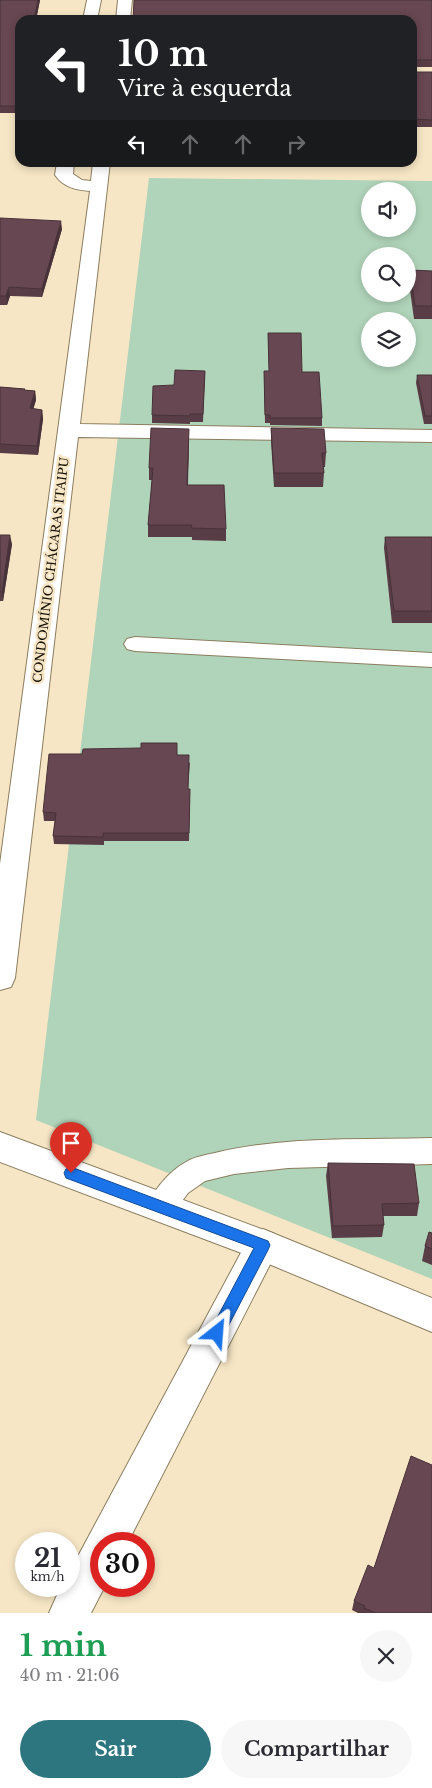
<!DOCTYPE html>
<html lang="pt">
<head>
<meta charset="utf-8">
<style>
  :root { --surface:#fff; --page:#f7f7f7; --text:#2b2b33; --muted:#7c7c81; --accent:#2d757f }
  body { margin:0; font-family:"Libre Baskerville",serif; background:var(--page); color:var(--text); height:100vh; display:flex; flex-direction:column; font-size:19px; white-space:nowrap }
  * { box-sizing:border-box; margin:0 }
  p { font-size:16px; color:var(--muted) }
  .icon { flex:none; width:28px; height:28px; fill:none; stroke:currentColor; stroke-width:2; stroke-linecap:round; stroke-linejoin:round }
  .map { position:relative; height:1613px; overflow:hidden }
  .panel { display:flex; flex-direction:column; background:var(--surface); flex:1 }
  .panel>* { flex:none }
  .guide { position:absolute; left:15px; top:15px; width:402px; height:152px; border-radius:15px; box-shadow:0 2px 8px #0003; background:#202124; color:#fff; overflow:hidden }
  .controls { position:absolute; left:361px; top:182px; display:grid; gap:10px }
  .controls a { display:grid; place-items:center; width:55px; height:55px; border-radius:50%; background:var(--surface); box-shadow:0 2px 8px #0003; font-size:25px }
  .speed { position:absolute; left:15px; top:1532px; display:flex; gap:10px; font-size:25px; font-weight:700; text-align:center }
  .speed>* { display:grid; place-content:center; width:65px; height:65px; border-radius:50%; background:var(--surface); box-shadow:0 2px 8px #0003; line-height:1 }
  .speed small { font-size:12px; font-weight:400 }
  .speed .limit { border:8px solid #d22; background:#fff; color:#111 }
  .pin { position:absolute; display:grid; place-items:center; width:42px; height:42px; color:#fff; margin:-51px -21px; border-radius:50% 50% 50% 0; rotate:-45deg; box-shadow:0 0 5px #0007 }
  .pin .icon { rotate:45deg }
  .me { position:absolute; width:55px; margin:-28px; rotate:28deg; stroke-linejoin:round; filter:drop-shadow(0 0 4px #0008) }
  .turn { display:flex; align-items:center; gap:18px; height:105px; padding:0 20px; font-size:22px }
  .turn .icon { width:65px; height:65px; stroke-width:2.5 }
  .turn b { display:block; font-size:35px; line-height:42px }
  .lanes { display:flex; align-items:center; height:48px; padding:0 20px; background:#0003; justify-content:center; gap:25px; direction:ltr }
  .lanes .off { opacity:.35 }
  .round { display:grid; place-items:center; flex:none; width:52px; height:52px; border-radius:26px; background:var(--page) }
  .summary { display:flex; align-items:center; justify-content:space-between; height:85px; padding:0 20px }
  h1 { font-size:30px; font-weight:700; line-height:38px; color:#1e9e55 }
  .action { display:flex; gap:10px; margin-top:auto; padding:10px 20px }
  .action a { flex:1; height:58px; border-radius:30px; background:var(--accent); color:#fff; font-size:20px; font-weight:700; line-height:58px; text-align:center }
  .action a+a { background:var(--page); color:var(--text) }
  .map>svg:first-child { display:block }
  .green { fill:#b0d4ba; fill-rule:evenodd }
  .lines { fill:none; stroke-linecap:round; stroke-linejoin:round }
  .service-casing { stroke:#8b7d5f; stroke-width:2 }
  .minor-casing { stroke:#8b7d5f; stroke-width:2 }
  .tertiary-casing { stroke:#8b7d5f; stroke-width:2 }
  .service { fill:#fff; fill-rule:evenodd }
  .minor { fill:#fff; fill-rule:evenodd }
  .tertiary { fill:#fff; fill-rule:evenodd }
  .wall { fill:#593d46 }
  .shaded-wall { fill:#483239 }
  .building { fill:#674751; stroke:#483239 }
  .route { fill:#1a73e8; stroke:#114b97 }
  .labels { text-anchor:middle; stroke-width:5; stroke-linejoin:round; paint-order:stroke }
  .street-label { font-size:12px; fill:#161106; stroke:#f6e6c5 }
</style>
</head>
<body>
<div class="map">
<svg width="432" height="1613" viewBox="0 0 432 1613">
  <rect width="100%" height="100%" fill="#f6e6c5"/>
  <path class="green" d="M149 178 432 181V1279L36 1120ZM370 191H408V229H370ZM370 256H408V294H370ZM370 321H408V359H370Z"/>
  <g class="lines">
    <g class="service-casing">
      <g id="service">
        <polygon points="135,637 432,653 432,667 135,651 127,649 124,644 127,639"/>
        <path d="M432 1138V1164L288 1168 234 1174 205 1181 188 1193 171 1216 161 1220 151 1216 146 1207C155 1189 168 1172 186 1162 194 1157 205 1155 215 1153 285 1136 360 1140 432 1138Z"/>
      </g>
    </g>
    <g class="minor-casing">
      <g id="minor">
        <polygon points="87,0 101,0 97,20 83,20"/>
        <polygon points="118,0 132,0 130,20 116,20"/>
        <path d="M57 162H74L73 174 82 180 91 181 93 162H110L80 424 432 430V442L78 437 15 978 11 987 0 990V864L90 191C76 190 63 187 55 175Z"/>
        <polygon points="263,1229 275,1234 280,1245 127,1544 101,1544 101,1586 105,1586 91,1613 49,1613 61,1586 69,1586 69,1573 251,1234"/>
      </g>
    </g>
    <g class="tertiary-casing">
      <polygon id="tertiary" points="0,1132 275,1234 432,1298 432,1332 252,1257 0,1162"/>
    </g>
    <use href="#service" class="service"/>
    <use href="#minor" class="minor"/>
    <use href="#tertiary" class="tertiary"/>
  </g>
  <g class="wall">
    <polygon points="0,0 40,0 36,20 20,20 20,113 0,113"/>
    <polygon points="432,0 432,67 412,67 412,20"/>
    <rect x="412" y="72" width="20" height="55"/>
    <polygon points="0,218 62,229 42,297 10,296 7,305 0,305"/>
    <polygon points="410,270 432,271 432,319 414,319 409,283"/>
    <polygon points="268,333 302,372 322,418 322,426 270,425 270,423 265,423 264,371 269,371"/>
    <polygon points="205,371 203,422 190,422 190,424 152,423 152,415 174,385"/>
    <polygon points="417,375 432,375 432,424 424,424 416,383"/>
    <polygon points="0,387 25,389 25,390 35,391 36,400 33,409 42,410 43,419 38,455 0,453"/>
    <polygon points="271,428 326,453 325,467 323,467 324,473 323,487 274,487 271,442"/>
    <polygon points="189,440 188,485 226,529 226,541 192,540 192,537 148,537 148,525 152,480 149,480 149,468"/>
    <polygon points="0,535 12,544 3,601 0,601"/>
    <polygon points="385,537 432,537 432,623 392,623 384,548"/>
    <polygon points="177,755 190,763 188,789 190,797 189,841 104,841 104,845 54,844 53,836 55,821 44,821 43,812"/>
    <polygon points="328,1163 419,1203 417,1216 383,1216 384,1225 382,1237 332,1238 326,1176"/>
    <polygon points="432,1233 432,1265 422,1261 425,1246"/>
    <polygon points="374,1568 432,1613 358,1613 352,1610 354,1601"/>
  </g>
  <g class="shaded-wall">
    <polygon points="38,0 40,0 36,20 34,20"/>
    <polygon points="61,221 62,229 42,297 42,289"/>
    <polygon points="9,287 10,296 7,305 6,296"/>
    <polygon points="35,391 36,400 31,417 30,408"/>
    <polygon points="42,410 43,419 38,455 37,446"/>
    <polygon points="189,429 189,440 187,497 187,485"/>
    <polygon points="10,535 12,544 3,601 2,592"/>
  </g>
  <g class="building">
    <polygon points="0,0 38,0 34,20 20,20 20,106 0,106"/>
    <polygon points="134,0 432,0 432,60 412,60 412,20 133,20"/>
    <polygon points="412,72 432,72 432,120 412,119"/>
    <polygon points="0,218 61,221 42,289 9,287 6,296 0,296"/>
    <polygon points="410,270 432,271 432,306 415,306"/>
    <polygon points="268,333 301,333 302,372 319,372 322,418 270,418 270,415 265,415 264,371 269,371"/>
    <polygon points="175,370 205,371 203,414 190,414 190,416 152,415 153,386 174,385"/>
    <polygon points="417,375 432,375 432,416 425,416"/>
    <polygon points="0,387 25,389 24,390 35,391 30,408 42,410 37,446 0,444"/>
    <polygon points="151,428 189,429 187,485 224,485 226,529 191,528 192,525 148,525 153,468 149,468"/>
    <polygon points="271,428 324,429 326,453 322,453 324,473 274,473"/>
    <polygon points="0,535 10,535 2,592 0,592"/>
    <polygon points="385,537 432,537 432,611 394,611"/>
    <polygon points="141,743 177,743 177,755 189,755 188,789 190,789 189,833 103,833 103,837 53,836 56,813 43,812 49,754 82,754 83,749 141,748"/>
    <polygon points="328,1163 414,1164 419,1203 382,1204 384,1225 333,1226"/>
    <polygon points="429,1232 432,1233 432,1249 425,1246"/>
    <polygon points="411,1456 432,1465 432,1613 376,1613 364,1608 365,1606 354,1601 368,1565 374,1568"/>
  </g>
  <polygon class="route" points="71,1167 268,1241 270,1245 268,1250 222,1338 217,1340 211,1338 209,1333 254,1248 66,1178 64,1173 66,1169"/>
  <g class="labels">
    <g class="street-label">
      <text transform="translate(51 570) rotate(-83)" y="4">CONDOMÍNIO CHÁCARAS ITAIPU</text>
    </g>
  </g>
</svg>
<div class="controls">
<a><svg class="icon" aria-label="sound" viewBox="0 0 24 24"><path d="M4 9h4l5-4v14l-5-4H4zM17 9q2 3 0 6"/></svg></a>
<a><svg class="icon" aria-label="search" viewBox="0 0 24 24"><circle cx="10" cy="10" r="6"/><path d="M15 15l6 6"/></svg></a>
<a><svg class="icon" aria-label="layers" viewBox="0 0 24 24"><path d="M12 4l9 5-9 5-9-5zM3 14l9 5 9-5"/></svg></a>
</div>
<div class="speed"><div>21<small>km/h</small></div><div class="limit">30</div></div>
<div class="pin" style="left:71px;top:1173px;background:#d93025"><svg class="icon" aria-label="arrive" viewBox="0 0 24 24"><path d="M6 21V4h12l-3 4 3 4H6"/></svg></div>
<svg class="me" style="left:217px;top:1333px" viewBox="-20 -20 40 40"><path d="M0-17L14 15 0 8-14 15z" fill="#1a73e8" stroke="#fff" stroke-width="4"/></svg>
<div class="guide">
<div class="turn"><svg class="icon" aria-label="left" viewBox="0 0 24 24"><path d="M17 20v-9H6M10 6l-5 5 5 5"/></svg><div><b>10 m</b>Vire à esquerda</div></div>
<div class="lanes"><svg class="icon" aria-label="left" viewBox="0 0 24 24"><path d="M17 20v-9H6M10 6l-5 5 5 5"/></svg><svg class="icon off" aria-label="ahead" viewBox="0 0 24 24"><path d="M12 20V5M6 11l6-6 6 6"/></svg><svg class="icon off" aria-label="ahead" viewBox="0 0 24 24"><path d="M12 20V5M6 11l6-6 6 6"/></svg><svg class="icon off" aria-label="right" viewBox="0 0 24 24"><path d="M7 20v-9h11M14 6l5 5-5 5"/></svg></div>
</div>
</div>
<section class="panel">
<div class="summary"><div><h1>1 min</h1><p>40 m · 21:06</p></div><a class="round"><svg class="icon" aria-label="close" viewBox="0 0 24 24"><path d="M6 6l12 12M18 6L6 18"/></svg></a></div>
<div class="action"><a>Sair</a><a>Compartilhar</a></div>
</section>
</body>
</html>
